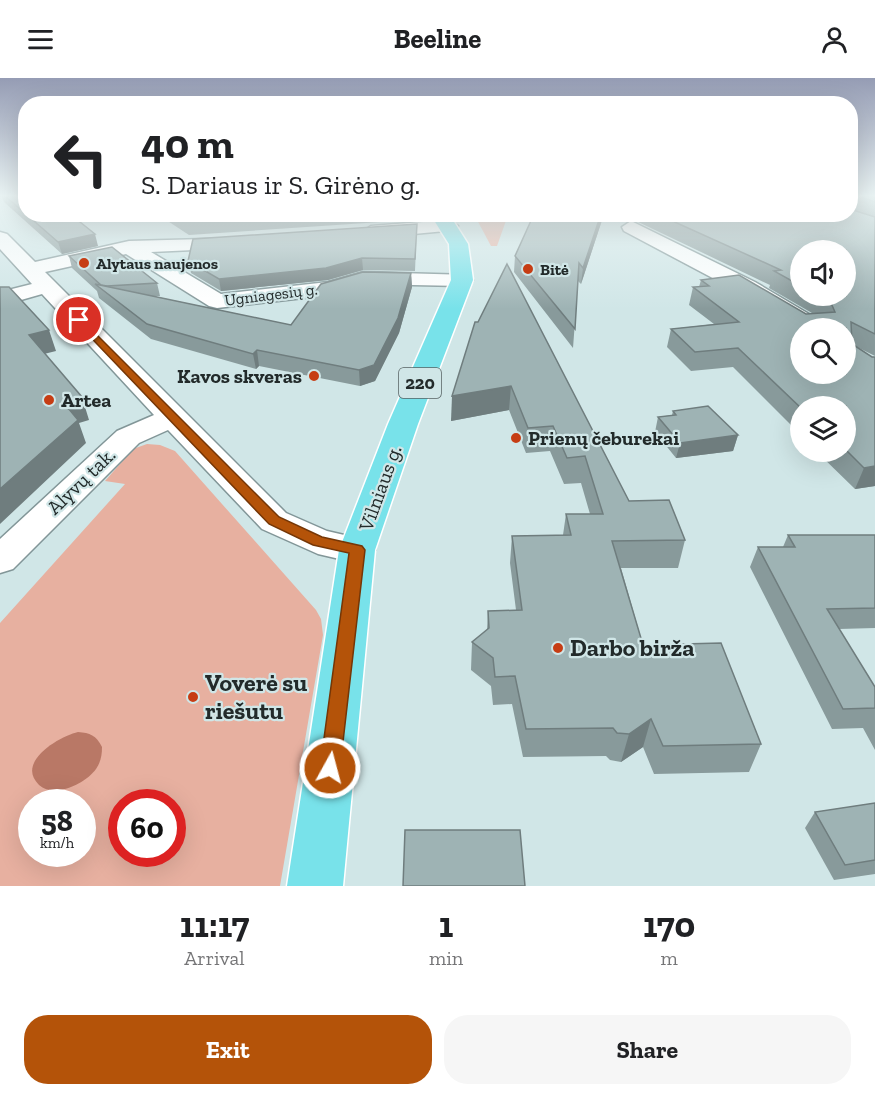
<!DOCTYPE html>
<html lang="en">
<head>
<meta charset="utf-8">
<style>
  :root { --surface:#fff; --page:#f6f6f6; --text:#202124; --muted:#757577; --accent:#b45309 }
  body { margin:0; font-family:"Zilla Slab",serif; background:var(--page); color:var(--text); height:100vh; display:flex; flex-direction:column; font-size:22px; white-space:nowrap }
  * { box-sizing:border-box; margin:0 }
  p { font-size:20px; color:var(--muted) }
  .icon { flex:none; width:33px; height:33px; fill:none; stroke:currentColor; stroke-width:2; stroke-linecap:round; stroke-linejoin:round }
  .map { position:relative; height:808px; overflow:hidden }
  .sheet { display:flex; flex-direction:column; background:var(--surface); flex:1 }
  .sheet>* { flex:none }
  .hud { position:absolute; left:18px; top:18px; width:840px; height:126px; border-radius:24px; box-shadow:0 6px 24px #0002; background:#fff; color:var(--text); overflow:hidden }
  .tools { position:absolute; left:790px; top:162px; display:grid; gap:12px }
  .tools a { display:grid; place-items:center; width:66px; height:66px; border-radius:50%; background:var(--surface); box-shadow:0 6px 24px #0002; font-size:30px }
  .speed { position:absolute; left:18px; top:711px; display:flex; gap:12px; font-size:30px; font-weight:700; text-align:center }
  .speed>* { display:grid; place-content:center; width:78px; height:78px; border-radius:50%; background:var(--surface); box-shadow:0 6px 24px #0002; line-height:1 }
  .speed small { font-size:15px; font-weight:400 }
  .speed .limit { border:9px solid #d22; background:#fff; color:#111 }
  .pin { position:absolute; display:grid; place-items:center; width:51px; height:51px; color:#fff; margin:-26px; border:3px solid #fff; border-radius:50%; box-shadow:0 2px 6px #0007 }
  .me { position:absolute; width:66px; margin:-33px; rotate:7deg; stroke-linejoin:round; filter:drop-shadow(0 0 4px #0008) }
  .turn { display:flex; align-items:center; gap:21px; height:126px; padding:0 24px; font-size:27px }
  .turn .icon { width:78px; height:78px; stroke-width:2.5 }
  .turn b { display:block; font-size:42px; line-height:51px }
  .eta { display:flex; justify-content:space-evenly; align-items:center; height:102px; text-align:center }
  .eta b { font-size:36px; font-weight:700; line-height:42px }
  .button { display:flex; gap:12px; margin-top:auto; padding:12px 24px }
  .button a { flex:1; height:69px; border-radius:24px; background:var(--accent); color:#fff; font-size:24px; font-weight:700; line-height:69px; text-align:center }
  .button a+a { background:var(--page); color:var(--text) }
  header { display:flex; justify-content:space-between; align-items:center; height:78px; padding:0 24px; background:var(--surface); font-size:27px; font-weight:700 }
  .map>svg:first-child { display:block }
  .green { fill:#e7b0a0; fill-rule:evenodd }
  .water { fill:#b97866 }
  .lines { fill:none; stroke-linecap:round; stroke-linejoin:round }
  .street-casing { stroke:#829698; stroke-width:3 }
  .primary-casing { stroke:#fff; stroke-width:3 }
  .street { fill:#fff; fill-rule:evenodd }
  .primary { fill:#78e2ea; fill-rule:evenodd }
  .wall { fill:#889a9b; fill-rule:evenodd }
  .shaded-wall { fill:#6f7d7e }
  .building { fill:#9eb3b4; stroke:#6f7d7e; stroke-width:1.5; fill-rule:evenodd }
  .route { fill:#b45309; stroke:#753606; stroke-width:1.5 }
  .poi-dot { fill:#c63d14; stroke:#d0e6e7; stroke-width:2 }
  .labels { text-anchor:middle; stroke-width:4.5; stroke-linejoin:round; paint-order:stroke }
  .far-poi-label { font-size:16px; font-weight:bold; fill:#222a2a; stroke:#d0e6e7; text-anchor:start }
  .far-street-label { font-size:16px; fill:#222a2a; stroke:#d0e6e7 }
  .shield { fill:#d0e6e7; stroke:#566263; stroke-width:1.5 }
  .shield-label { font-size:18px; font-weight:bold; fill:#222a2a }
  .poi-label { font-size:20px; font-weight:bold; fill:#222a2a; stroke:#d0e6e7; text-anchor:start }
  .street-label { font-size:20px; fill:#222a2a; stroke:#d0e6e7 }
  .near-poi-label { font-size:24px; font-weight:bold; fill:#222a2a; stroke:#d0e6e7; text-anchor:start }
</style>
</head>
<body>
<header><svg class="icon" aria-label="menu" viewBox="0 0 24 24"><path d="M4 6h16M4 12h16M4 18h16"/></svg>Beeline<svg class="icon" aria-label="person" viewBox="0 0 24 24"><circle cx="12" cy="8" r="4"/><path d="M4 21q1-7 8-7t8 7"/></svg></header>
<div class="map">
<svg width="875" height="808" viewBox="0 0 875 808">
  <rect width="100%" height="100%" fill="#d0e6e7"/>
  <g class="green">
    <polygon points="485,137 508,137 497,168 491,168 476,140"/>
    <path d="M147 366 160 367 175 373 316 532 321 541 323 557 280 808H0V545L125 406 105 403 133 371ZM32 724H82V776H32ZM122 724H172V776H122Z"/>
  </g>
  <path class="water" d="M78 654C90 655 96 657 102 669 102 676 101 684 96 691 86 705 55 721 39 707 15 684 60 658 78 654Z"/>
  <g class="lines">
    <g class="street-casing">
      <g id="street">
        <polygon points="449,142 458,148 456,152 371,160 362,154 371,148"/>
        <polygon points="631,143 755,204 824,245 827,250 801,252 739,214 624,153 622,149"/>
        <polygon points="0,154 7,156 35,184 129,163 243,160 246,164 243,168 236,170 151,174 221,216 328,204 363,194 470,197 473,202 470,207 462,208 364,206 330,217 217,230 209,228 126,176 45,194 286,435 327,453 370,463 375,472 370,481 357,485 318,476 262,451 168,352 139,365 13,491 0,495 0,461 117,353 154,337 42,216 0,228 0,214 32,206 0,171"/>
      </g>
    </g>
    <g class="primary-casing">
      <polygon id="primary" points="430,136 449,136 468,166 473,202 418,346 375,472 343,808 287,808 339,472 388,346 451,202 449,166"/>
    </g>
    <use href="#street" class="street"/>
    <use href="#primary" class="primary"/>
  </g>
  <g class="wall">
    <polygon points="2,118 26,118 26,136 70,136 98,168 62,176 4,124"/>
    <path d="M850 118H875V278L855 268 872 279H875V408L855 411 817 374H846V328H801V357L733 289 691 293 667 269 671 251 714 246 689 227 693 209H699L701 202 806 236 812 235 769 210 770 207 632 141 626 143 610 136H850ZM801 172 846 218H801Z"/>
    <polygon points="157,136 411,136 411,142 189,157"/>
    <polygon points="534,136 604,136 581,206 578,203 573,270 514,194 515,178"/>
    <polygon points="417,146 415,193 363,192 328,202 221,213 191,195 188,183"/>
    <polygon points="69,178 157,205 160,218 153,218 291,247 411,195 412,209 399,255 375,303 360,308 259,288 256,291 151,261 99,220 97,213 72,190"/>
    <polygon points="475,244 629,423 685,462 678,490 621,490 643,567 761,666 749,694 654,696 643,669 621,684 610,682 606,678 523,679 512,626 493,627 491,608 471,592 472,564 487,552 488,533 516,532 510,485 512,458 563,457 566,436 590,436 581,405 564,406 550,373 526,375 509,332 451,343"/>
    <polygon points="673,333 738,357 733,373 676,380 655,354 658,339 672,337"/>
    <polygon points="788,457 875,457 875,550 839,551 875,609 875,672 863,650 832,651 750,489 758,469 783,469"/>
    <polygon points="875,725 875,796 834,802 805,750 815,734"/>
  </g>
  <g class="shaded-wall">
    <polygon points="850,118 855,118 850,131"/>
    <polygon points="601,136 604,136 581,206 583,190"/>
    <polygon points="627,136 633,136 632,141 626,143"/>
    <polygon points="95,156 98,168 62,176 58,164"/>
    <polygon points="362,180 363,192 328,202 221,213 219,201"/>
    <polygon points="411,195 412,209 399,255 375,303 360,308 359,292"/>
    <polygon points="49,252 56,273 36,278 29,257"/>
    <polygon points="257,272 259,288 256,291 253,276"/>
    <polygon points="511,308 509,332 451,343 452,318"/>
    <polygon points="82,319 89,342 79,345 86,365 0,446 0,411 64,325"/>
    <polygon points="738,357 733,373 676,380 680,365"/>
    <polygon points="875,388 875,408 855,411 864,390"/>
    <polygon points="651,641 643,669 621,684 629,656"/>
  </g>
  <g class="building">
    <polygon points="5,118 26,118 26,136"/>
    <polygon points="859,118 875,118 875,124"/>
    <path d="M850 131 875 139V256L851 244 852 266 872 279H875V388L864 390 846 372V328H801V330L738 270 695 274 671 251 739 244 693 209 709 208 701 202 739 197 806 236 835 234 831 225 818 218H846V172H801V208L774 193 781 192 657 136H850ZM801 250H846V296H801Z"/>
    <polygon points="26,136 70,136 95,156 58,164"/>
    <polygon points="178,136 267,136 186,142"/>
    <polygon points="534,136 601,136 583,190 579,185 575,251 515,178"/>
    <polygon points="417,146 415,181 362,180 326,190 219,201 188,183 193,161"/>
    <polygon points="112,169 157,205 107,208 101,207 69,178"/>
    <polygon points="507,186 629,423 669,422 685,462 612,463 643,567 721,565 761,666 663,668 651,641 629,656 617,655 613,650 526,651 515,598 495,599 493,580 472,564 489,550 488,533 522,532 512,458 571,457 566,436 603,436 585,378 567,380 553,348 528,350 511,308 452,318 475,244 478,244"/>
    <polygon points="363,194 411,195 398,240 374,287 359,292 257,272 253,276 147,246 95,206 291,247 321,206"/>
    <polygon points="0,209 9,209 49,252 29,257 82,319 64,325 78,342 0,411"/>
    <polygon points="708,328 738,357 680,365 658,339 676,337 673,333"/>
    <polygon points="788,457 875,457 875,530 827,531 875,609 875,630 843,631 758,469 795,469"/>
    <polygon points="875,725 875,782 845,787 815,734"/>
    <polygon points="405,752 520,752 525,808 403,808"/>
  </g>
  <linearGradient id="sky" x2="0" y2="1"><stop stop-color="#959cb4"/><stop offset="0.51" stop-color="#eaf4f4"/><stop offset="1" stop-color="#eaf4f4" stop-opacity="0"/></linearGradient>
  <rect width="875" height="231" fill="url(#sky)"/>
  <polygon class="route" points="79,239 279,439 322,459 362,468 365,472 340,690 337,697 330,699 323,697 320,690 349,475 313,467 269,446 76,244 74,242"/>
  <g class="poi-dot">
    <circle cx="84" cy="185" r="6"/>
    <circle cx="528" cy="191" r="6"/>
    <circle cx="314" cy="298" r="6"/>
    <circle cx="49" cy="322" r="6"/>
    <circle cx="516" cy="360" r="6"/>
    <circle cx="558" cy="570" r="6"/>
    <circle cx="193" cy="619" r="6"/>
  </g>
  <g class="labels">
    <g class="far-poi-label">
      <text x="96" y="191">Alytaus naujenos</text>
      <text x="540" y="197">Bitė</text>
    </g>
    <g class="far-street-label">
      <text transform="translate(271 216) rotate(-7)" y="6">Ugniagesių g.</text>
    </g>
    <rect class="shield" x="399" y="290" width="42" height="30" rx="4.5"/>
    <g class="shield-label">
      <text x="420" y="311">220</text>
    </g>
    <g class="poi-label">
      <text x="302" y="305" text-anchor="end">Kavos skveras</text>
      <text x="61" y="329">Artea</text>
      <text x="528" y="367">Prienų čeburekai</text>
    </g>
    <g class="street-label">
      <text transform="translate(81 403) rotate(-44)" y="7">Alyvų tak.</text>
      <text transform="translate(380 410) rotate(-70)" y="7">Vilniaus g.</text>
    </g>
    <g class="near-poi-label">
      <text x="570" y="578">Darbo birža</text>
      <text x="205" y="613">Voverė su<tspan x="205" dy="28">riešutu</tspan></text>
    </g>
  </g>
</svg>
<div class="tools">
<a><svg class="icon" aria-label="sound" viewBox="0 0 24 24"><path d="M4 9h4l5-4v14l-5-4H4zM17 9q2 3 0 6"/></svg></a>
<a><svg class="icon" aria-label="search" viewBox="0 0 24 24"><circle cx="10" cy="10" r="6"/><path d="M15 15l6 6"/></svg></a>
<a><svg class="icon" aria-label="layers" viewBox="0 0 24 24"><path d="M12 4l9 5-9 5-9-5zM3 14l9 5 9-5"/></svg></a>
</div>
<div class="speed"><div>58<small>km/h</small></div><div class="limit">60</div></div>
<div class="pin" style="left:79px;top:242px;background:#d93025"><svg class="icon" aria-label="arrive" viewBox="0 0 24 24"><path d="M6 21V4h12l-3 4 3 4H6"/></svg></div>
<svg class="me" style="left:330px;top:690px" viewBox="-20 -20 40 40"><circle r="17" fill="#b45309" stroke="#fff" stroke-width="3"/><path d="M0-11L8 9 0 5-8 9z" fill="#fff"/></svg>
<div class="hud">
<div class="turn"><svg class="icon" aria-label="left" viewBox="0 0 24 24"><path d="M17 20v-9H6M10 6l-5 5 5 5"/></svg><div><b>40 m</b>S. Dariaus ir S. Girėno g.</div></div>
</div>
</div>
<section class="sheet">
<div class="eta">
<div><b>11:17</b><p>Arrival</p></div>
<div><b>1</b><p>min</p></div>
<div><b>170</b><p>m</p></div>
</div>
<div class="button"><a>Exit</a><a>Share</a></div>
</section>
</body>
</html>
